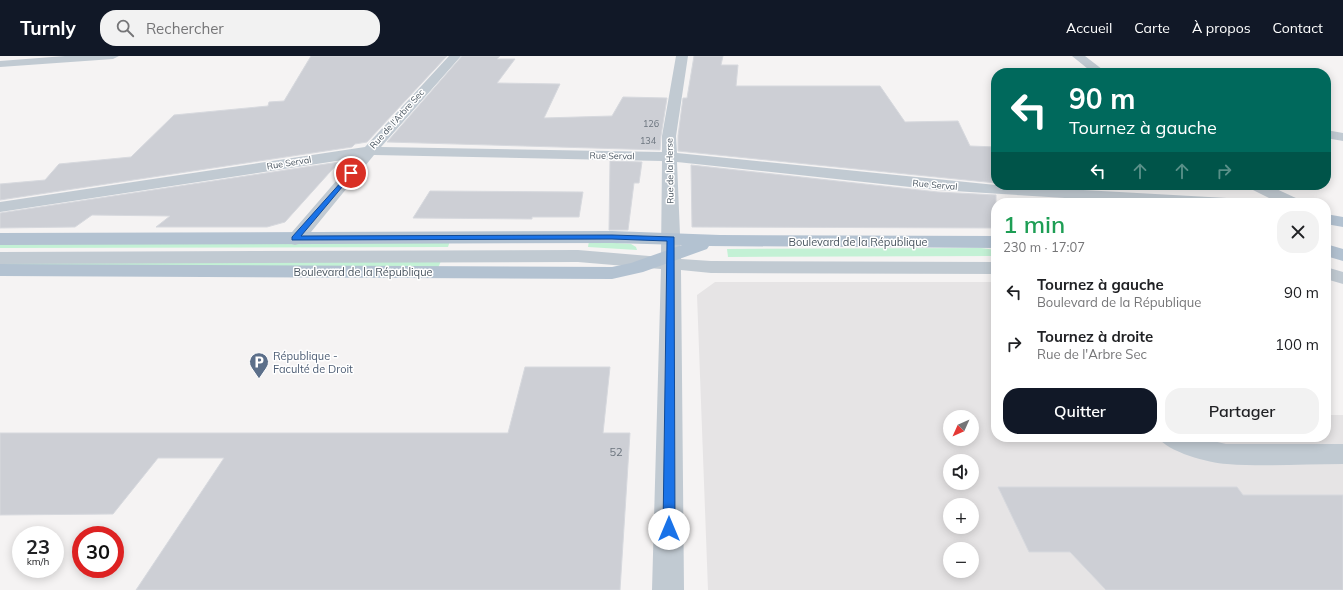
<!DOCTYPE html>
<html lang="fr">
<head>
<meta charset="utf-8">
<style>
  :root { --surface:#fff; --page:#f2f2f2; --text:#202124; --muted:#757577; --accent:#111827 }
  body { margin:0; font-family:Mulish,sans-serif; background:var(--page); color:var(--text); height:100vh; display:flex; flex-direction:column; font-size:15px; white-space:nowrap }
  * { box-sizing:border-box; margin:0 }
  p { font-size:13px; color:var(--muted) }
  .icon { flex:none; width:22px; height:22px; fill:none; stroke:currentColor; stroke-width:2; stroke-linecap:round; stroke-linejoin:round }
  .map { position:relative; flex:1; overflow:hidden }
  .panel { position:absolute; left:991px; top:142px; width:340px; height:244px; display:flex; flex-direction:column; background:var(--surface); border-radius:16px; box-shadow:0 2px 10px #0003 }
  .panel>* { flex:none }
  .top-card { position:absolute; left:991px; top:12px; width:340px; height:122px; border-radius:16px; box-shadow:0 2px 10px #0003; background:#00695c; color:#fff; overflow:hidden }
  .needle { width:26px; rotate:225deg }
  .tools { position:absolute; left:943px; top:354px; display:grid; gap:8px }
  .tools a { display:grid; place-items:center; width:36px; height:36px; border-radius:50%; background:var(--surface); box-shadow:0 2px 10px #0003; font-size:20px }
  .speed { position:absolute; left:12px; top:470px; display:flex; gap:8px; font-size:20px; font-weight:700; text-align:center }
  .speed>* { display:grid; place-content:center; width:52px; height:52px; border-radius:50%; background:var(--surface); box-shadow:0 2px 10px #0003; line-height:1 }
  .speed small { font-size:10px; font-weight:400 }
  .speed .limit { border:6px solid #d22; background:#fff; color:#111 }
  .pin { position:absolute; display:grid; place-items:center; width:34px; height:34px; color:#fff; margin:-17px; border:2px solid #fff; border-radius:50%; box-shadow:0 1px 4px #0007 }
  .me { position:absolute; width:44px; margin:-22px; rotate:0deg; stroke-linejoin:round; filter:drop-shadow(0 0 3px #0008) }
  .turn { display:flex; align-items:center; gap:14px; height:84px; padding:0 12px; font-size:18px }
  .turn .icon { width:52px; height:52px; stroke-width:2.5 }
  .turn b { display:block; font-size:28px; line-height:34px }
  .lanes { display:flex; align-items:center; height:38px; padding:0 12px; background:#0003; justify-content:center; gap:20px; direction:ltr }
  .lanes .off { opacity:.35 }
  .round { display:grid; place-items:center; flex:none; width:42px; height:42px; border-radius:16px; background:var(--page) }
  .summary { display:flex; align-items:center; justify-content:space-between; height:68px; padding:0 12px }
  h1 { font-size:24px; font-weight:600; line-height:30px; color:#1e9e55 }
  .button { display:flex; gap:8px; margin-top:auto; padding:8px 12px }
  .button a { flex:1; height:46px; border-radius:16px; background:var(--accent); color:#fff; font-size:16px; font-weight:600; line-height:46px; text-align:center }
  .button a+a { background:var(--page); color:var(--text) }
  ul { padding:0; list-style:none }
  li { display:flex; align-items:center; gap:12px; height:52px; padding:0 12px }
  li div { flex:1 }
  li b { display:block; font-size:15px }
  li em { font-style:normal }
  header { display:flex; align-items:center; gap:24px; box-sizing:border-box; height:56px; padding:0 20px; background:var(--accent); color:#fff }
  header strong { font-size:19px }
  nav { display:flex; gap:22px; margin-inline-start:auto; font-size:14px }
  .search { width:280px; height:36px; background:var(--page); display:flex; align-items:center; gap:10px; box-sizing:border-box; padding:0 14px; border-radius:16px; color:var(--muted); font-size:15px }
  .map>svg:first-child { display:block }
  .education { fill:#e6e4e5; fill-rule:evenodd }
  .green { fill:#c3f1d5 }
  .building { fill:#cdcfd5; stroke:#d7d9de }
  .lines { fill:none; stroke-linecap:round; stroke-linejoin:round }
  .minor { fill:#c1cad2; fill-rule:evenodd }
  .major { fill:#b3c2d1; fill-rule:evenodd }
  .route { fill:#1a73e8; stroke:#114b97 }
  .labels { text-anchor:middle; stroke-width:3; stroke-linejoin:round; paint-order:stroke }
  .far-street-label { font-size:9px; fill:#4a5661; stroke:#fff }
  .number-label { font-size:9px; fill:#6b747e }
  .street-label { font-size:11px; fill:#4a5661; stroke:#fff }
  .service-label { font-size:11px; fill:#4e5e75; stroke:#fff; text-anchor:start }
  .near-number-label { font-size:11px; fill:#6b747e }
</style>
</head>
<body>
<header>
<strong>Turnly</strong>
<div class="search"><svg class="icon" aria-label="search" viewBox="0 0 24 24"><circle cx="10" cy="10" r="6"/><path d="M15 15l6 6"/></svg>Rechercher</div>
<nav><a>Accueil</a><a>Carte</a><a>À propos</a><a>Contact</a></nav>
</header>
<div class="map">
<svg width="1343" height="534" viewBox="0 0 1343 534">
  <rect width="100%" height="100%" fill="#f5f3f3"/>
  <path class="education" d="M715 226H996V381H1326V359H1343V534H708L697 239ZM950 361H972V383H950ZM950 405H972V427H950ZM950 449H972V471H950ZM950 493H972V515H950Z"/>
  <g class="green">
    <polygon points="450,185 448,191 0,192 0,187"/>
    <polygon points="589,185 631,188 636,191 637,194 588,191"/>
    <polygon points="981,192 996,194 996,200 728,201 727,193"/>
    <polygon points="0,205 441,205 438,212 0,212"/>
  </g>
  <g class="building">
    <polygon points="311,0 447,0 367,86 355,88 352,91 0,144 0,128 45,124 59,108 131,101 174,59 268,50 269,46 284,45"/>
    <polygon points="462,0 500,0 497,3 515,3 497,27 560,28 544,62 612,60 623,41 667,42 661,80 660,94 387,86"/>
    <polygon points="694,0 723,0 721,9 738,9 736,30 880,30 905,66 958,65 970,90 996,91 996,127 678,95 678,80 683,42 687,42"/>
    <polygon points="610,105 642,106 639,127 634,127 628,174 609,174"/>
    <polygon points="339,106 285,166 267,171 156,171 170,160 92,159 75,171 0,172 0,157"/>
    <polygon points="691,109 938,136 996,139 996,172 692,171"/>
    <polygon points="430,135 583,136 579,161 532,161 532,163 413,162"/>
    <polygon points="525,311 610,311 603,377 630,377 620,534 136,534 224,402 158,402 113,458 0,459 0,377 508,377"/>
    <polygon points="998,431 1237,431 1243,439 1343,439 1343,534 1106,534 1070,496 1029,496"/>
  </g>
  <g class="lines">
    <g class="minor">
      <polygon points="65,0 119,0 113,3 0,11 0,5"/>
      <polygon points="449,0 461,0 381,91 662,96 662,80 676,0 688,0 676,80 677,97 996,129 1227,142 1233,143 1236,147 1146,147 938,134 677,106 681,203 711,205 996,206 996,218 711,217 681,214 684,534 652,534 661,213 578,206 0,208 0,196 578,194 661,201 662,105 374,99 302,187 295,189 288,187 286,183 356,102 0,156 0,146 365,91"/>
      <polygon points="1072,0 1085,0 1107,17 1093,17"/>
      <polygon points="1326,74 1343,77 1343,85 1326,82"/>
      <polygon points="1247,129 1268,129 1298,143 1301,147 1279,147 1249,132"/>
      <polygon points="1326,211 1343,216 1343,228 1326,223"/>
      <path d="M1158 381H1196L1226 388H1343V408C1305 408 1265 411 1227 408 1209 407 1167 396 1158 381Z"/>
    </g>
    <g class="major">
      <polygon points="1326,158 1343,161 1343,171 1326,168"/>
      <polygon points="612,175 720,179 996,180 996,192 709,190 707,193 643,216 612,223 0,220 0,208 612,211 631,207 682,189 612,187 0,189 0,177"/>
      <polygon points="1326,188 1343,193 1343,205 1326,200"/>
    </g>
  </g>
  <polygon class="route" points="351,115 354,117 353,118 301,180 612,179 674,181 675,473 673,477 669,478 664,477 663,473 667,185 612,183 292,184 292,181"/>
  <defs>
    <g id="parking-pin" transform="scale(1)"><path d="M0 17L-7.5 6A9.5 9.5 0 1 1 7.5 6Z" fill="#5c6f8a" stroke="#fff"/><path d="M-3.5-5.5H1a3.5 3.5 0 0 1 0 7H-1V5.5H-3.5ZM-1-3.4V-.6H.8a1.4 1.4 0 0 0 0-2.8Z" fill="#fff"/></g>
  </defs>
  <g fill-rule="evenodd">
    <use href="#parking-pin" x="259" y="306"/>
  </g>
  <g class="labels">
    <g class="far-street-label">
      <text transform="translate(397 63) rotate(-48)" y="3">Rue de l'Arbre Sec</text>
      <text transform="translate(612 100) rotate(1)" y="3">Rue Serval</text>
      <text transform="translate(289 107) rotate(-9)" y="3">Rue Serval</text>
      <text transform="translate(670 115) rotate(-91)" y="3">Rue de la Herse</text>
      <text transform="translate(935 129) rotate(5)" y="3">Rue Serval</text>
    </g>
    <g class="number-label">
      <text x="651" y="71">126</text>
      <text x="648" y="88">134</text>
    </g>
    <g class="street-label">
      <text x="858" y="190">Boulevard de la République</text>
      <text x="363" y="220">Boulevard de la République</text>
    </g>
    <g class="service-label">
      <text x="273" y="304">République -<tspan x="273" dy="13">Faculté de Droit</tspan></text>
    </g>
    <g class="near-number-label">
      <text x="616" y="400">52</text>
    </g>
  </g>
</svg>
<div class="tools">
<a><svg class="needle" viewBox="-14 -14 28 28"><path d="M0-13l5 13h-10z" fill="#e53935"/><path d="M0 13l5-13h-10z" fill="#757577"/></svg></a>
<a><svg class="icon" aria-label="sound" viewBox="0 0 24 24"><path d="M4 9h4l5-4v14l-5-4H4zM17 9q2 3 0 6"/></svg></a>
<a>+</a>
<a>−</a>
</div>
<div class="speed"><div>23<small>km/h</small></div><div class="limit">30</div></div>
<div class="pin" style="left:351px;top:117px;background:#d93025"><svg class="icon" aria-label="arrive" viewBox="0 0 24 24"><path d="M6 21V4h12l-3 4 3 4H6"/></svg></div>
<svg class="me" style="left:669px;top:473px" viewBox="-20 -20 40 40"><circle r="19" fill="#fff"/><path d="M0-13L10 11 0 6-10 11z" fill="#1a73e8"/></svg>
<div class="top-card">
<div class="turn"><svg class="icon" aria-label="left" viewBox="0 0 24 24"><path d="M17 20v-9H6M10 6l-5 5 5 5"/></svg><div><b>90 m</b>Tournez à gauche</div></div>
<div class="lanes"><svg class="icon" aria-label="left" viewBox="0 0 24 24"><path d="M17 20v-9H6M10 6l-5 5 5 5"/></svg><svg class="icon off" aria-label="ahead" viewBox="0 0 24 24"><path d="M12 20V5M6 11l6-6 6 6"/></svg><svg class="icon off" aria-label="ahead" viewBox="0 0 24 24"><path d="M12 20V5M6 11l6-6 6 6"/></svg><svg class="icon off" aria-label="right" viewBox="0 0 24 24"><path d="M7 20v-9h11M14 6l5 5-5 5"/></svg></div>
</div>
<section class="panel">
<div class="summary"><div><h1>1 min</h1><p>230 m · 17:07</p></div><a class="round"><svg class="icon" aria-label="close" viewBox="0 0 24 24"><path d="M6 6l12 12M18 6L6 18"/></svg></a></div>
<ul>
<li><svg class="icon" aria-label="left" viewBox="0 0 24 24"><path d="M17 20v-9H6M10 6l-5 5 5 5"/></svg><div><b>Tournez à gauche</b><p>Boulevard de la République</p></div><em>90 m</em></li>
<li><svg class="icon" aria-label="right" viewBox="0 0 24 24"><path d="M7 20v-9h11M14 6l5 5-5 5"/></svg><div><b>Tournez à droite</b><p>Rue de l'Arbre Sec</p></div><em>100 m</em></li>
</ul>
<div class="button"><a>Quitter</a><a>Partager</a></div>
</section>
</div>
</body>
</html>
